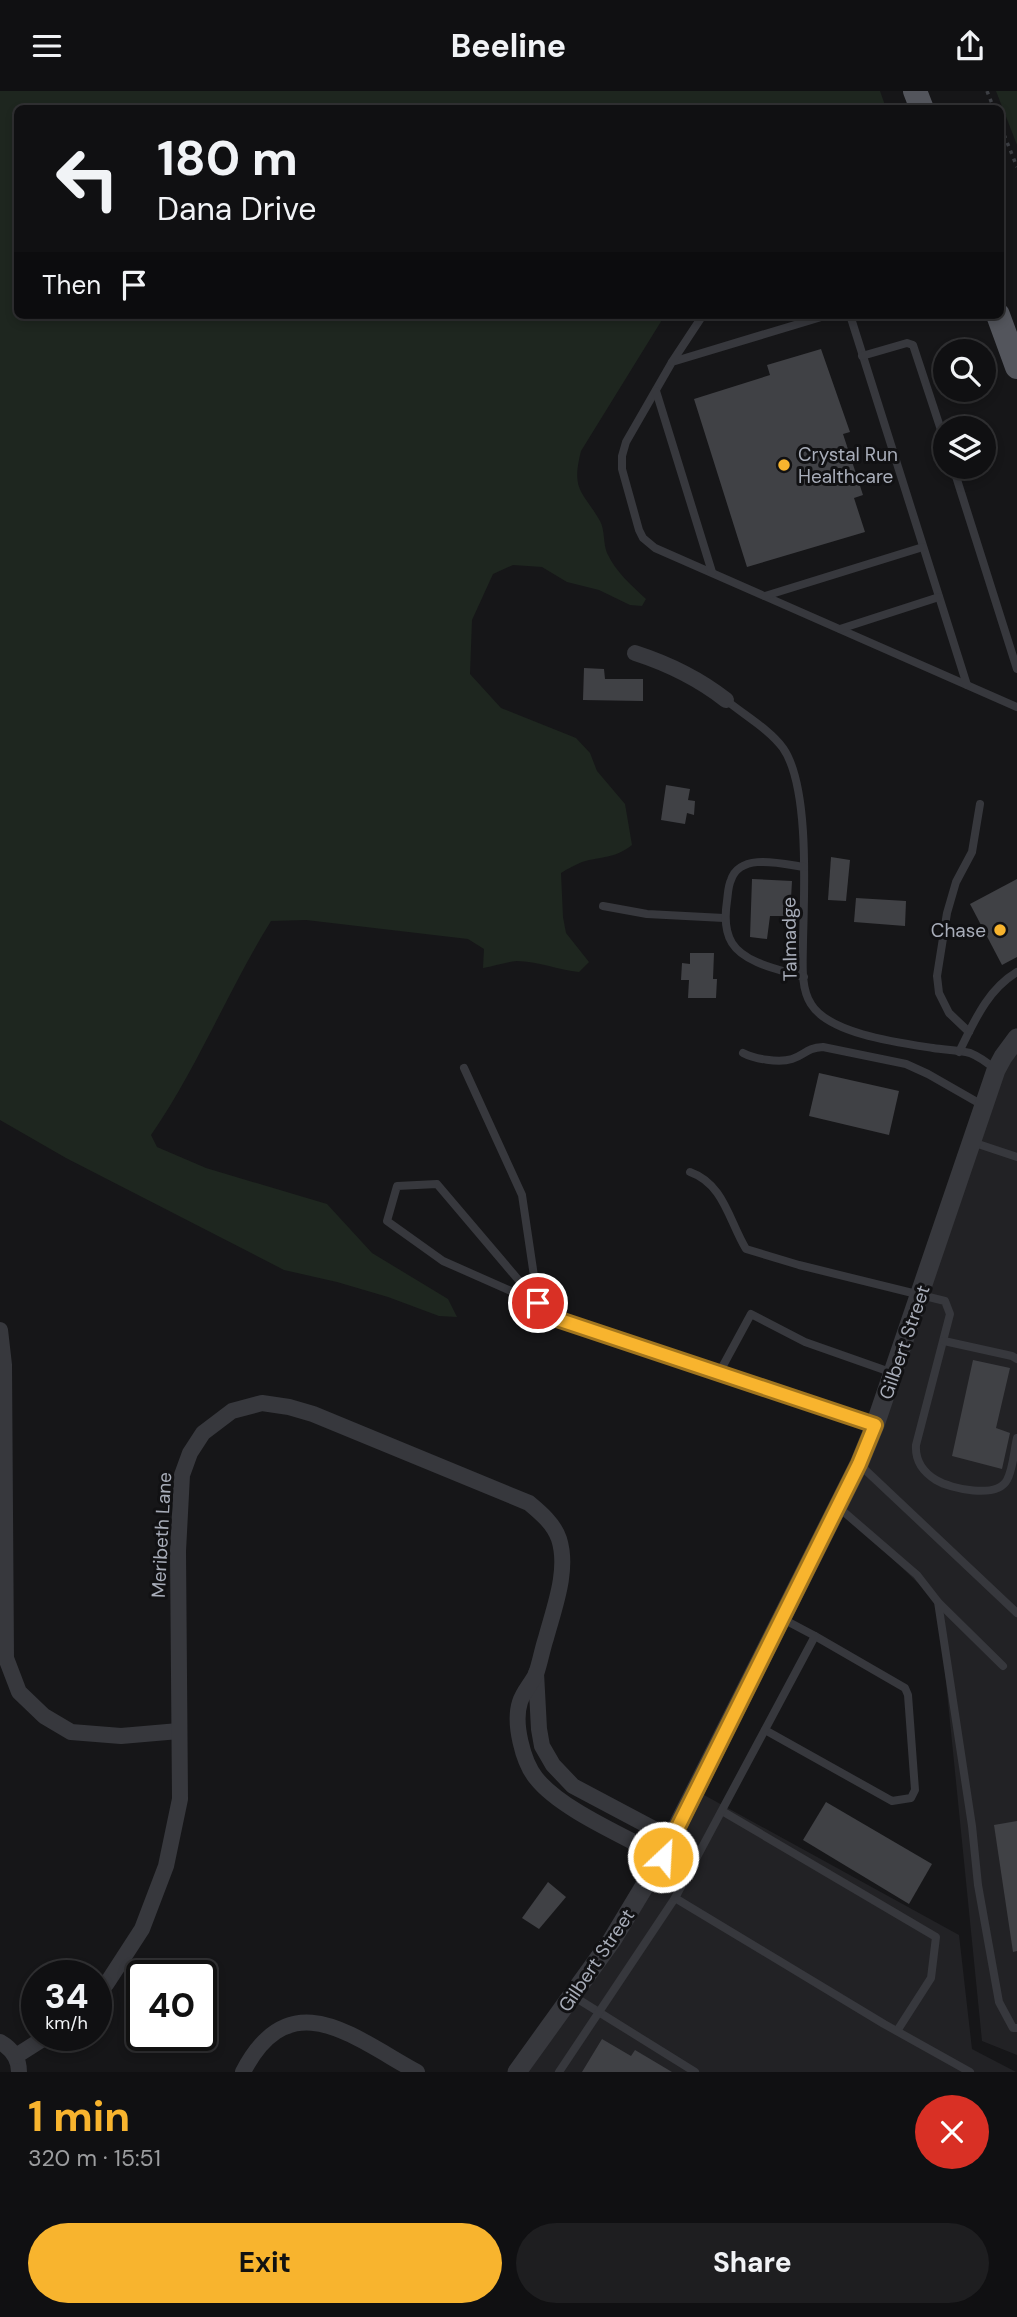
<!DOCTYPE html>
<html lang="en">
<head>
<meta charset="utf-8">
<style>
  :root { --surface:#101012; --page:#1e1e20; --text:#f1f3f6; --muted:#9c9d9f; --line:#303032; --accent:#f8b42e }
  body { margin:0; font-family:"DM Sans",sans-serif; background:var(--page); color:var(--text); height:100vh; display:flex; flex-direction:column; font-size:26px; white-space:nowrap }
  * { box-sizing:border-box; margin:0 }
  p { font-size:23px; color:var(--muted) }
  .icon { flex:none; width:38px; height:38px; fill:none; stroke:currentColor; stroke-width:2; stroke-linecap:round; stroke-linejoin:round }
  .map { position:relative; height:1981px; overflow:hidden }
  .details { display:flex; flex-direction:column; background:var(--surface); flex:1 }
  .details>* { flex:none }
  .guide { position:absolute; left:14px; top:14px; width:990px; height:214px; border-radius:10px; box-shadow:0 4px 10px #0003,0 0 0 2px var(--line); background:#101012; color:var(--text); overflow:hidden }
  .tools { position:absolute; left:933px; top:248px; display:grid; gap:14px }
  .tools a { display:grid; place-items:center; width:63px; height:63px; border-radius:50%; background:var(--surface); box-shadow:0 4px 10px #0003,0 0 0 2px var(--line); font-size:35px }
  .speed { position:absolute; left:21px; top:1869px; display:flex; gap:14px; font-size:35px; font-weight:700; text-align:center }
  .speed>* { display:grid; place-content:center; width:91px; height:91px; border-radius:50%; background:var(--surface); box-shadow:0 4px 10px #0003,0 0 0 2px var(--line); line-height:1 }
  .speed small { font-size:18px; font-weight:400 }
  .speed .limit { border:4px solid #111; border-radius:10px; background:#fff; color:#111 }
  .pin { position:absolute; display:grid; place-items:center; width:60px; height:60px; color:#fff; margin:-30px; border:4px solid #fff; border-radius:50%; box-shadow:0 2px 7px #0007 }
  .me { position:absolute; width:77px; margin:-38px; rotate:25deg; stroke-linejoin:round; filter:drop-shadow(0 0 5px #0008) }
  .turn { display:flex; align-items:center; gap:24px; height:147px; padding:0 28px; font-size:32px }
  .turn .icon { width:91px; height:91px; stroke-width:2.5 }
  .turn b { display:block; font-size:49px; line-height:60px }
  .then { display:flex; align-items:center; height:66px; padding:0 28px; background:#0003; gap:14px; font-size:26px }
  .round { display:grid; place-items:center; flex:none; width:74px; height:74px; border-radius:37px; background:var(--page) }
  .overview { display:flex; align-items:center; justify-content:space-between; height:119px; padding:0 28px }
  h1 { font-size:42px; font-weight:700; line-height:52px; color:var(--accent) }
  .button { display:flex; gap:14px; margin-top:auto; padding:14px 28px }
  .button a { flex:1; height:80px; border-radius:42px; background:var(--accent); color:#111; font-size:28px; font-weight:700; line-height:80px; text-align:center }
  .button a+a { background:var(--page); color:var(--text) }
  header { display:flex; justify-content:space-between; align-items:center; height:91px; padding:0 28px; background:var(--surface); font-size:32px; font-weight:700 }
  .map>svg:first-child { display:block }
  .built { fill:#222225 }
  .green { fill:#1e261f }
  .building { fill:#404145 }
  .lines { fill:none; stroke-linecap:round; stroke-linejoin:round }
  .path { stroke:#3d3f44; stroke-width:3.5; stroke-dasharray:3.5 5; stroke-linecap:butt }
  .service { stroke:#37383d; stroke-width:8 }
  .minor { stroke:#37383d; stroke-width:16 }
  .tertiary { stroke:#37383d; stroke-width:19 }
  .primary { stroke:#53555c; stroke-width:24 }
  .route-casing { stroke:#a1751e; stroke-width:18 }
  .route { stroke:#f8b42e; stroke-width:12 }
  .poi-dot { fill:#f8b42e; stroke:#111113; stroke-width:2.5 }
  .labels { text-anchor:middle; stroke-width:6; stroke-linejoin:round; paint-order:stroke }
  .poi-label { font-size:19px; fill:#a8adb9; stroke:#111113; text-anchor:start }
  .street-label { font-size:19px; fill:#a8adb9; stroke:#111113 }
</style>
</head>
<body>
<header><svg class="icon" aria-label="menu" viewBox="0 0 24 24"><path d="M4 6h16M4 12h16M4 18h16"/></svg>Beeline<svg class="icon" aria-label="share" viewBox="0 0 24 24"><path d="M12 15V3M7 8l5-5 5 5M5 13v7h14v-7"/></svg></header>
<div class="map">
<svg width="1017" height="1981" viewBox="0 0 1017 1981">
  <rect width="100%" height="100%" fill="#161618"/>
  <g class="built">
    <polygon points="1017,947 1017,1964 982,1950 938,1511 837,1415"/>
    <polygon points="695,1699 959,1844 972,1958 1016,1981 526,1981"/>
  </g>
  <g class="green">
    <path d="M0 0H880L886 17 18 18V224H665L581 360C571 400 582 399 600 430 605 439 603 452 607 462 615 480 632 495 646 508L642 515 630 514 599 499 567 491 542 476 513 474 493 483 472 529 470 583 501 617 576 647 590 662 597 680 625 713 632 754C614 768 602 765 582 771 575 774 567 778 561 782L563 826 566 842 589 871 579 881C559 879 537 870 517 870 506 871 494 875 483 877L484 858 468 848 306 829 271 830C228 899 198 976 151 1044L157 1056 206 1077 327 1113 372 1162 448 1208 457 1226 439 1225 388 1206 337 1191 284 1179 66 1067 0 1029Z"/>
    <polygon points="996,0 1017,0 1017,54"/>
  </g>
  <g class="building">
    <polygon points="821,258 850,341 843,343 863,404 854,407 865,441 747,476 694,308 770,284 767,274"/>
    <polygon points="584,577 604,578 605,588 643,588 643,610 583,609"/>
    <polygon points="666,694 690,698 688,709 695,710 694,724 687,722 685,733 661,729"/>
    <polygon points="831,766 850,769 846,810 828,809"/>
    <polygon points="752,788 792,790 790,825 770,825 767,848 750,846"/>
    <polygon points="1017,788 1017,866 1002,874 970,813"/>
    <polygon points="856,807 906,810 905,835 854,831"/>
    <polygon points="690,862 714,862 713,888 717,888 716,907 688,907 689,889 681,889 682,872 690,873"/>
    <polygon points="819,982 899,1000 889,1044 809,1025"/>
    <polygon points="973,1269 1010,1277 996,1337 1010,1342 1002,1378 952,1365"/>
    <polygon points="826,1711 932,1773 909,1813 803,1749"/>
    <polygon points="1017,1730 1017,1860 1013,1861 994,1734"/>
    <polygon points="548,1791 566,1806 539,1838 522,1827"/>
    <polygon points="602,1948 631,1965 635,1959 672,1981 582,1981"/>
  </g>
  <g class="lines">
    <g class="path">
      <polyline points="987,0 994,18"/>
      <polyline points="1001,36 1017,76"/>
    </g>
    <g class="service">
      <polyline points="828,224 672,271 626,351 622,365 622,378 639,439 643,447 655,457 1017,616"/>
      <polyline points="850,224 967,594"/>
      <polyline points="862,265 907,252 913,254 945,351"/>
      <polyline points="672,271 703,224"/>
      <polyline points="656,300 712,481"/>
      <polyline points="953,376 1017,578"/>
      <polyline points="765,505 923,456"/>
      <polyline points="840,538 939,506"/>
      <path d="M726 609C744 624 769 638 783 657 810 696 804 802 803 850 803 870 800 896 811 913 829 943 900 952 933 957 945 959 958 959 970 962 980 966 988 972 996 979"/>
      <polyline points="603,815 647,823 724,827"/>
      <path d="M804 886C782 879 745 873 732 852 724 839 725 823 727 810 728 803 728 795 731 789 740 761 783 773 804 776"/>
      <polyline points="969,941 949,922 939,902 937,885 947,822 956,791 972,761 980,713"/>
      <path d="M959 961C974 931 987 899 1017 881"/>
      <path d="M743 962C754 968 779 972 792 968 805 964 806 957 823 956L906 973 928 983 984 1015"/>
      <polyline points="464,977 522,1104 538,1212 545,1224 874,1334"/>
      <polyline points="972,1051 1017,1066"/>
      <path d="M690 1081C724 1093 729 1130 746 1158L799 1174 945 1210 950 1223 916 1354C915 1369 923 1381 936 1389 951 1398 997 1408 1007 1389 1013 1378 1014 1360 1017 1347"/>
      <polygon points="437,1093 538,1212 443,1170 387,1130 397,1095"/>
      <polyline points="944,1250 1012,1265 1017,1268"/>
      <polyline points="719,1282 751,1223 805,1251 893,1282"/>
      <polyline points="859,1373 1017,1522"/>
      <polyline points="837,1415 917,1484 938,1511 972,1735 978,1794 999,1911 1013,1937 1017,1937"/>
      <polyline points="938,1511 1003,1575"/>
      <polyline points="765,1639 892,1710 911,1707 915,1699 908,1604 905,1597 815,1545"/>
      <polyline points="722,1720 936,1846 931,1887 897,1940"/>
      <polyline points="675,1807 815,1545 783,1528"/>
      <polyline points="573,1905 695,1981"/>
      <polyline points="559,1981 675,1807 884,1933 970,1981"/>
    </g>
    <g class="minor">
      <path d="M635 562C669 573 698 587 726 609"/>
      <polyline points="0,1239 4,1274 6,1567 19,1601 44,1625 71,1641 121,1645 179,1640"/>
      <polyline points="536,1582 539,1638 542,1655 553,1674 573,1695 671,1747"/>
      <path d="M96 1904 107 1892 142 1838 166 1775 180 1708 178 1460 182 1384 190 1362 203 1342 232 1320 262 1312 289 1316 313 1323 529 1412C541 1422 554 1433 559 1448 569 1479 554 1517 546 1547 542 1559 540 1572 536 1583 531 1593 523 1601 520 1611 513 1632 523 1671 536 1687 561 1719 627 1746 662 1766"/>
      <path d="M0 1951C12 1958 19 1967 19 1981"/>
      <polyline points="16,1965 49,1944"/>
      <path d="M243 1981C290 1890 353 1946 417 1981"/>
    </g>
    <polyline class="tertiary" points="517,1981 612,1849 662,1766 859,1373 875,1334 996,979 1003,966 1017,947"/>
    <g class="primary">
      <polyline points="915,0 922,18"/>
      <polyline points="998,224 1017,276"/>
    </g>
  </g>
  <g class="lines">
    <g class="route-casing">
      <polyline id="route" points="538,1212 545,1224 875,1334 859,1373 663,1766"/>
    </g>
    <use href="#route" class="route"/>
  </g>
  <g class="poi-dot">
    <circle cx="784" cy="374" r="7"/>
    <circle cx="1000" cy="839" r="7"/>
  </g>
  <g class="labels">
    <g class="poi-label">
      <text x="798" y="370">Crystal Run<tspan x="798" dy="22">Healthcare</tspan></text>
      <text x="986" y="846" text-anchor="end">Chase</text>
    </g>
    <g class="street-label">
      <text transform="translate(789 848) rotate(-91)" y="7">Talmadge</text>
      <text transform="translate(904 1251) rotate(-71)" y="7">Gilbert Street</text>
      <text transform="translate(161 1444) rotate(-87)" y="7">Meribeth Lane</text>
      <text transform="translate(596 1869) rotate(-56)" y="7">Gilbert Street</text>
    </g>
  </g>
</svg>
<div class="tools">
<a><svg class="icon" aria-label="search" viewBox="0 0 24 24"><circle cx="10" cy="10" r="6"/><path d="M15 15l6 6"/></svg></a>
<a><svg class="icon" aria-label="layers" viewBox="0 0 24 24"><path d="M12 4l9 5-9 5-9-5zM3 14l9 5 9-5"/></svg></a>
</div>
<div class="speed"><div>34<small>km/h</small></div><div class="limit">40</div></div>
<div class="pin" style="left:538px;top:1212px;background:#d93025"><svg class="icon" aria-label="arrive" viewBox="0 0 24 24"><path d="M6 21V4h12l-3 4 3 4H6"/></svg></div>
<svg class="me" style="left:663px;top:1766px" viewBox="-20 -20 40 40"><circle r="17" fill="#f8b42e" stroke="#fff" stroke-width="3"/><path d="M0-11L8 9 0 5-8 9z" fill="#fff"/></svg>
<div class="guide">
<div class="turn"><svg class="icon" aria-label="left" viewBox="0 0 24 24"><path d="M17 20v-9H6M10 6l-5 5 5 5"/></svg><div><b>180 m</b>Dana Drive</div></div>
<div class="then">Then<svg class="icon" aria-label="arrive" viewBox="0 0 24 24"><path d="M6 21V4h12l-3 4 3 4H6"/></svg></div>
</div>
</div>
<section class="details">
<div class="overview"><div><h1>1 min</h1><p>320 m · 15:51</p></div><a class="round" style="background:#d93025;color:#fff"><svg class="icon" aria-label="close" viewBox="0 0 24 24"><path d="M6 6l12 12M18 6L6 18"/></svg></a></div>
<div class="button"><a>Exit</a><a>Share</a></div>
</section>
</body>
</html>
